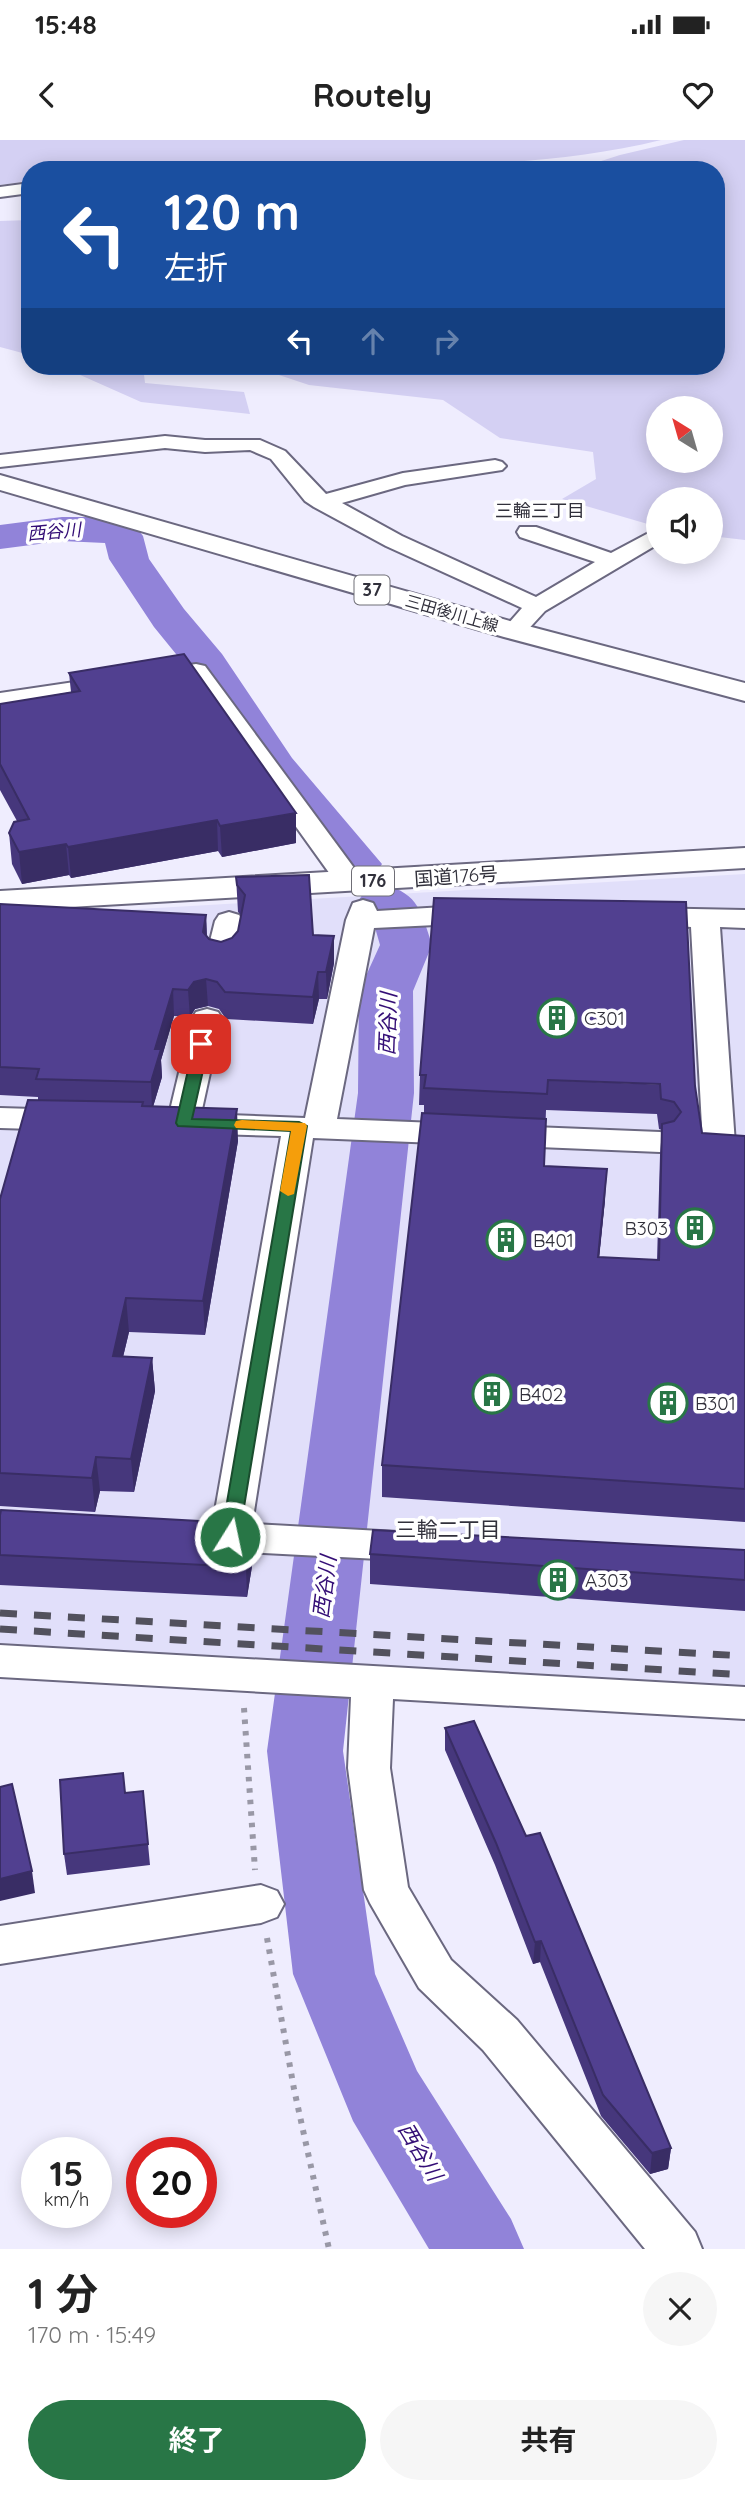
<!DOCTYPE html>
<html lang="ja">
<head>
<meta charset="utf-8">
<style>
  :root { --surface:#fff; --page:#f6f6f6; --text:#222; --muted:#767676; --accent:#287646 }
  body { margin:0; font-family:Quicksand,"Noto Sans JP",sans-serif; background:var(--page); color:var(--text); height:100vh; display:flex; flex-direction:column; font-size:26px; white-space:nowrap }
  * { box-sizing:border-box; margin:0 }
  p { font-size:23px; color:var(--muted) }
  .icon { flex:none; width:38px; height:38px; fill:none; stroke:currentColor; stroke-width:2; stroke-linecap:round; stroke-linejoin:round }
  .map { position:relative; height:2109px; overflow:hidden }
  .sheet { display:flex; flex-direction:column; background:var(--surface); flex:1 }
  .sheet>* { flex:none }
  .top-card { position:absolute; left:21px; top:21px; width:704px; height:214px; border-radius:28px; box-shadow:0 4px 18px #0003; background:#1a4fa0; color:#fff; overflow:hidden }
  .needle { width:46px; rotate:323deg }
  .buttons { position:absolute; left:646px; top:256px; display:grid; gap:14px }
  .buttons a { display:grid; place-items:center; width:77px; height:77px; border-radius:50%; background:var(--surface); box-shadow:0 4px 18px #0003; font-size:35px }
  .speed { position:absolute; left:21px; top:1997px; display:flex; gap:14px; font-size:35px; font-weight:700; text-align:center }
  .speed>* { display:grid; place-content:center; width:91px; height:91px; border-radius:50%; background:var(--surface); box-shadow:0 4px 18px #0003; line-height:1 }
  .speed small { font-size:18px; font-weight:400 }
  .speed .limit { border:10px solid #d22; background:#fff; color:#111 }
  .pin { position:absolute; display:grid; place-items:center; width:60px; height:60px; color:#fff; margin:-30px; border-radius:14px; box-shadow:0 4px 10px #0006 }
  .me { position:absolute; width:77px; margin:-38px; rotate:10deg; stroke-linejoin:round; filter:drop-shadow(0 0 5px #0008) }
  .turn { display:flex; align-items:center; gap:24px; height:147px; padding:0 28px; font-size:32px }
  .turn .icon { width:91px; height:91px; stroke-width:2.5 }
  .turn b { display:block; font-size:49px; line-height:60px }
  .lanes { display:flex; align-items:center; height:66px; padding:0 28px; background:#0003; justify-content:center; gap:35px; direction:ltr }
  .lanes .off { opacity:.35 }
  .round { display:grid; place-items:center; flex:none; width:74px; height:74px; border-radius:37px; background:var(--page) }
  .headline { display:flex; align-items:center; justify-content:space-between; height:119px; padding:0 28px }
  h1 { font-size:42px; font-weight:700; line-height:52px }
  .button { display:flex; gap:14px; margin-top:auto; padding:14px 28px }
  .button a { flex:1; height:80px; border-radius:42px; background:var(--accent); color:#fff; font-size:28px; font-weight:700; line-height:80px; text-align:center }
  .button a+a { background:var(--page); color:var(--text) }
  .status { display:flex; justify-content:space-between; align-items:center; height:49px; padding:0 35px; background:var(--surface); direction:ltr }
  .status svg { height:19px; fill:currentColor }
  header { display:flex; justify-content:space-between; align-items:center; height:91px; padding:0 28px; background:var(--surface); font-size:32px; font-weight:700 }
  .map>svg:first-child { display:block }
  .built { fill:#e1dffa }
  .green { fill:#d4d0f3; fill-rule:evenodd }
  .water { fill:#9183d9 }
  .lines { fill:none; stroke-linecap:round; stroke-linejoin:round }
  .river { fill:#9183d9; fill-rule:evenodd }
  .minor-casing { stroke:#6b6880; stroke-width:4 }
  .major-casing { stroke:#6b6880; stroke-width:4 }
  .highway-casing { stroke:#6b6880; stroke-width:4 }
  .path { stroke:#9998a6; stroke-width:6; stroke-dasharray:4.5 7; stroke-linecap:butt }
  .minor { fill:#fff; fill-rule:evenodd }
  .major { fill:#fff; fill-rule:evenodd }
  .highway { fill:#fff; fill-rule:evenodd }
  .rail { stroke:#52515d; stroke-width:7; stroke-dasharray:17 17; stroke-linecap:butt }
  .wall { fill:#46377c; fill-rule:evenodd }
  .shaded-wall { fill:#392d65 }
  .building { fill:#514090; stroke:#392d65; stroke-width:2 }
  .route { fill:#287646; stroke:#1a4d2e; stroke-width:2 }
  .slow { fill:#f59e0b }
  .labels { text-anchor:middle; stroke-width:7; stroke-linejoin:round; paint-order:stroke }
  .far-street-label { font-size:16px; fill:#31303b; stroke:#fff }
  .far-neighbourhood-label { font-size:18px; fill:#31303b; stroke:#fff }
  .far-water-label { font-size:18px; font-style:italic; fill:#340e76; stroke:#fff }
  .shield { fill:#fff; stroke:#6f6e76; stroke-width:2 }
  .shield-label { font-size:18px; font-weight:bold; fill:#31303b }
  .street-label { font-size:19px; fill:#31303b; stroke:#fff }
  .poi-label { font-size:19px; fill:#31303b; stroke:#fff; text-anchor:start }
  .water-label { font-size:21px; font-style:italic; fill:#340e76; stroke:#fff }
  .neighbourhood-label { font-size:21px; fill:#31303b; stroke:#fff }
</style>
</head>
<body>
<div class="status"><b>15:48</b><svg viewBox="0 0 49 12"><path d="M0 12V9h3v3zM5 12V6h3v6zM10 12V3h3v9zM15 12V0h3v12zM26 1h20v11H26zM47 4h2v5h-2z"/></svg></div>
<header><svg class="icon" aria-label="back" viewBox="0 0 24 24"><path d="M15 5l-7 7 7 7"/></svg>Routely<svg class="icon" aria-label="heart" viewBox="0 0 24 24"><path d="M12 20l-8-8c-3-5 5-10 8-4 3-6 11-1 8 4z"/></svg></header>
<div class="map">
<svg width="745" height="2109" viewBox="0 0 745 2109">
  <rect width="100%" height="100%" fill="#efedfe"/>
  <polygon class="built" points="745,734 745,1549 0,1504 0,777"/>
  <g class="green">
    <path d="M0 0H661C584 19 508 23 429 27 296 33 163 30 30 30V41L0 45Z"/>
    <path d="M684 0H745V400L711 396 710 359H658V387L562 359 596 339 593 312 500 298 443 260 309 245 255 227 716 226V30H573L620 15ZM658 268H710V320H658Z"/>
    <polygon points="30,80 30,215 0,207 0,81"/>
    <polygon points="60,226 143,226 145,243 244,252 250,274 141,262"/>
  </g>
  <polygon class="water" points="402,1946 478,2081 500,2109 451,2109 353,1963"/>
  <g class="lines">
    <g class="river">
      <polygon points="62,377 94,377 137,388 143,396 149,419 184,469 222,514 292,618 382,724 375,735 357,739 339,735 258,637 189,530 154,487 109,419 105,403 62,401 0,409 0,385"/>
      <path d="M384 745C419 753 422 774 432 805L413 851 414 953 343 1611 375 1834 417 1931 511 2079 524 2109H429L353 1981 293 1834 267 1611 358 953 359 851 380 805 372 777 359 760 366 749Z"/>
    </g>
    <g class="minor-casing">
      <g id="minor">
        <polygon points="30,43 30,53 0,57 0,47"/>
        <polygon points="165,296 205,300 260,300 285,311 326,354 403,333 495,320 502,322 506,326 502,330 405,345 342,363 402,396 536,457 595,422 520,397 517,392 520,387 536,387 611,413 658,388 658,404 545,471 522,496 506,496 502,491 522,468 386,406 314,367 305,361 271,319 250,310 205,312 165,308 0,327 0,315"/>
        <polygon points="196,524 205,526 360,736 364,742 360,748 350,750 340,748 190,539 0,569 0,553"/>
        <polygon points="363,760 373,763 377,771 477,765 487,768 491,774 487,780 477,783 374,788 337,979 660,992 671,995 676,1002 671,1009 660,1012 313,998 252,1384 417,1393 431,1397 437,1407 431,1417 417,1421 209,1410 195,1406 190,1396 195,1386 213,1382 281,996 183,993 172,990 167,983 192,878 196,872 207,869 218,872 222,878 201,974 305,978 346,780 353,763"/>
        <polygon points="643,768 745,770 745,788 720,787 735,1004 730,1011 719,1014 708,1011 703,1004 691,787 633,783 629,777 633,771"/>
        <polygon points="229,772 239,775 243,781 236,817 231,823 221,826 211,823 206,817 215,781 219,775"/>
        <polygon points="0,968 68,970 79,973 84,980 79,987 68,990 0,988"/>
        <polygon points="0,1505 745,1547 745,1579 393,1559 390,1628 408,1747 451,1820 517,1880 695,2092 702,2109 645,2109 483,1910 419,1848 370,1763 364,1750 348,1628 351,1557 0,1537"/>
        <polygon points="261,1745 277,1751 284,1764 277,1777 261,1783 0,1824 0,1786"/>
      </g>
    </g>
    <g class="major-casing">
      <polygon id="major" points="0,335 524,485 745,543 745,561 504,497 0,350"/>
    </g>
    <g class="highway-casing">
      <polygon id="highway" points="745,708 745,728 0,771 0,751"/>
    </g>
    <g class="path">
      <polyline points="244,1568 255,1730"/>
      <polyline points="267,1798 294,1949 329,2109"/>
    </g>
    <use href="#minor" class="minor"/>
    <use href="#major" class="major"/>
    <use href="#highway" class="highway"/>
    <g class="rail">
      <polyline points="0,1473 745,1516"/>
      <polyline points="0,1489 745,1535"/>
    </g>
  </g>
  <g class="wall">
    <polygon points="69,533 296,703 222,717 218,711 71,738 69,735 22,744 12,724 9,693 17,681 0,650 0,564 71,552"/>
    <polygon points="236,737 313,795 334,823 327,859 319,859 313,884 226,879 219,869 208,866 195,869 190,877 174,876 161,920 162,937 153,967 238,1001 205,1195 129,1192 123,1217 152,1218 155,1251 134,1352 100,1351 95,1372 0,1366 0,1059 38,960 38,957 0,955 0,764 206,775 207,797 209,799 221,802 232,798 238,791 241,775 238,772"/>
    <path d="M420 935 695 946 702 993 745 996V1382L382 1357V1325L424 973V965H419ZM546 970 657 974 659 989 662 990 660 1015 657 1120 599 1117 605 1060 544 1026Z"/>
    <polygon points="253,1384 254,1414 247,1457 0,1445 0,1415"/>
    <polygon points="745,1410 745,1471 370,1444 370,1414"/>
    <polygon points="445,1588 671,2008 668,2029 650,2034 601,1976 540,1822 533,1824 495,1725 445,1610"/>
    <polygon points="143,1651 150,1725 67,1735 64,1714 125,1653"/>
  </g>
  <g class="shaded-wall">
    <polygon points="296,673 296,703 222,717 220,686"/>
    <polygon points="217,680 218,711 71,738 68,707"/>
    <polygon points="66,704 69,735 22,744 19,712"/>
    <polygon points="206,775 207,801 203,792"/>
    <polygon points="334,796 334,823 327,859 326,832"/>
    <polygon points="318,832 319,859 313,884 313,857"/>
    <polygon points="206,839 208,866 195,869 190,877 188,850 194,842"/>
    <polygon points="173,849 174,876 161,920 162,937 152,970 151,942 155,909"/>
    <polygon points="237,969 238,1001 205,1195 203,1161"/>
    <polygon points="607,1029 605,1060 596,1149 598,1117"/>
    <polygon points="126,1158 129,1192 115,1250 113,1216"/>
    <polygon points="152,1218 155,1251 134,1352 131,1319"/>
    <polygon points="96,1317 100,1351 95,1372 92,1338"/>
    <polygon points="253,1384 254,1414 247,1457 246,1427"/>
    <polygon points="32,1731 35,1753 0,1761 0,1739"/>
    <polygon points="541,1801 540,1822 533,1824 535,1802"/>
    <polygon points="671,2008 668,2029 650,2034 652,2013"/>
  </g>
  <g class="building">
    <polygon points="184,514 296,673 220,686 217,680 68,707 66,704 19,712 9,693 14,682 29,679 0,624 0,564 80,551 69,533"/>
    <polygon points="309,735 313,795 334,796 326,832 318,832 313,857 225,852 217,842 206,839 194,842 188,850 173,849 155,909 161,909 151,942 36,939 39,929 0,927 0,764 206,775 203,792 209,799 221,802 232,798 238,791 245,755 237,745 236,737"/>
    <polygon points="434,758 686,762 695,946 702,993 745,996 745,1349 382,1325 422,973 546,979 544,1026 607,1029 598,1117 659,1120 662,984 674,981 681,972 674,962 661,959 660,944 548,940 547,954 424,948 426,935 420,935"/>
    <polygon points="28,960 143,962 142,966 237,969 203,1161 126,1158 113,1216 152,1218 131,1319 96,1317 92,1338 0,1333 0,1059"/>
    <polygon points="1,1370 253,1384 246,1427 0,1415 0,1375"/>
    <polygon points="373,1390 745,1410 745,1440 370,1414"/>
    <polygon points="474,1581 526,1696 540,1693 671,2008 652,2013 603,1955 541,1801 535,1802 496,1703 445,1588"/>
    <polygon points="123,1633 125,1653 143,1651 148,1704 64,1714 60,1640"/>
    <polygon points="12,1644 32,1731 0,1739 0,1647"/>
  </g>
  <polygon class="route" points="201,900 209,904 192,979 299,982 307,986 239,1397 237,1402 223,1402 221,1397 291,991 178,986 176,983 194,904"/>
  <polygon class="slow" points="242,980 305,983 307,986 294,1054 288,1056 280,1051 291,991 236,988 234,985 236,981"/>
  <defs>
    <g id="building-ring" transform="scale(2.0125)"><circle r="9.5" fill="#fff" stroke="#287646" stroke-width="1.5"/><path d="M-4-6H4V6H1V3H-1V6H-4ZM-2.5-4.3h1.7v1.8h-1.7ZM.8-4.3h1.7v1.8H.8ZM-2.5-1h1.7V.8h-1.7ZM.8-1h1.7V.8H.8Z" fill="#287646"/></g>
  </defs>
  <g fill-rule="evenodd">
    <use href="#building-ring" x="557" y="878"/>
    <use href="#building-ring" x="695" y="1088"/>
    <use href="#building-ring" x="506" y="1100"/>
    <use href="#building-ring" x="492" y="1254"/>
    <use href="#building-ring" x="668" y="1263"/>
    <use href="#building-ring" x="558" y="1440"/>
  </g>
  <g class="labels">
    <g class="far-street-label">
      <text transform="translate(452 473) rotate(16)" y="6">三田後川上線</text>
    </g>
    <g class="far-neighbourhood-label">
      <text x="540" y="377">三輪三丁目</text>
    </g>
    <g class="far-water-label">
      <text transform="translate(54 392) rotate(-5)" y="6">西谷川</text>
    </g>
    <g class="shield">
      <rect x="354.5" y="435.5" width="35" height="29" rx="5"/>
      <rect x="352" y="726.5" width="42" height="29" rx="5"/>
    </g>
    <g class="shield-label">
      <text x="372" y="456">37</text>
      <text x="373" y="747">176</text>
    </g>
    <g class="street-label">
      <text transform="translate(456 736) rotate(-4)" y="7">国道176号</text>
    </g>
    <g class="poi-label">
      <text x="584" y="885">C301</text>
      <text x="668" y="1095" text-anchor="end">B303</text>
      <text x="533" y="1107">B401</text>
      <text x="519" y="1261">B402</text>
      <text x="695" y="1270">B301</text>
      <text x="585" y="1447">A303</text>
    </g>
    <g class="water-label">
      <text transform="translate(388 884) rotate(-88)" y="7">西谷川</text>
      <text transform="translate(325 1447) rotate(-83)" y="7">西谷川</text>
      <text transform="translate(420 2012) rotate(59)" y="7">西谷川</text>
    </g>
    <g class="neighbourhood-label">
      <text x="448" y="1397">三輪二丁目</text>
    </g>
  </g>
</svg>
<div class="buttons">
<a><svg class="needle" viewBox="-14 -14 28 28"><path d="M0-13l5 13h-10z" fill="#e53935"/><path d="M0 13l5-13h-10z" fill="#767676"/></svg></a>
<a><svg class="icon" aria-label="sound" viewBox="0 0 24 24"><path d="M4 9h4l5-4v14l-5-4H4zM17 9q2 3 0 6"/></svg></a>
</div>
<div class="speed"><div>15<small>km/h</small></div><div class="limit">20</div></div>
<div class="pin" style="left:201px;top:904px;background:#d93025"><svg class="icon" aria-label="arrive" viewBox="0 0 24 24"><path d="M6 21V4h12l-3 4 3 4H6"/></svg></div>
<svg class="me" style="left:230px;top:1397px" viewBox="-20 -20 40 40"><circle r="17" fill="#287646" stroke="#fff" stroke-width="3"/><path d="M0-11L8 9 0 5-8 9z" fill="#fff"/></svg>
<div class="top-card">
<div class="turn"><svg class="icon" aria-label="left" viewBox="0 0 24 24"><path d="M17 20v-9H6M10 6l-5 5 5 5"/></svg><div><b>120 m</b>左折</div></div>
<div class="lanes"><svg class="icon" aria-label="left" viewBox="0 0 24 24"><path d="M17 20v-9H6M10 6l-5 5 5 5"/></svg><svg class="icon off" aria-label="ahead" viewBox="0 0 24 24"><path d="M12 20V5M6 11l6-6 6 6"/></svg><svg class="icon off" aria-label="right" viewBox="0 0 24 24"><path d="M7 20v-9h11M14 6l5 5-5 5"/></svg></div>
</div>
</div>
<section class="sheet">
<div class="headline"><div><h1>1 分</h1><p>170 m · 15:49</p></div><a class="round"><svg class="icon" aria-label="close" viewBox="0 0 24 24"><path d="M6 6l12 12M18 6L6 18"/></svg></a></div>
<div class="button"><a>終了</a><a>共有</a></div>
</section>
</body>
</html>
